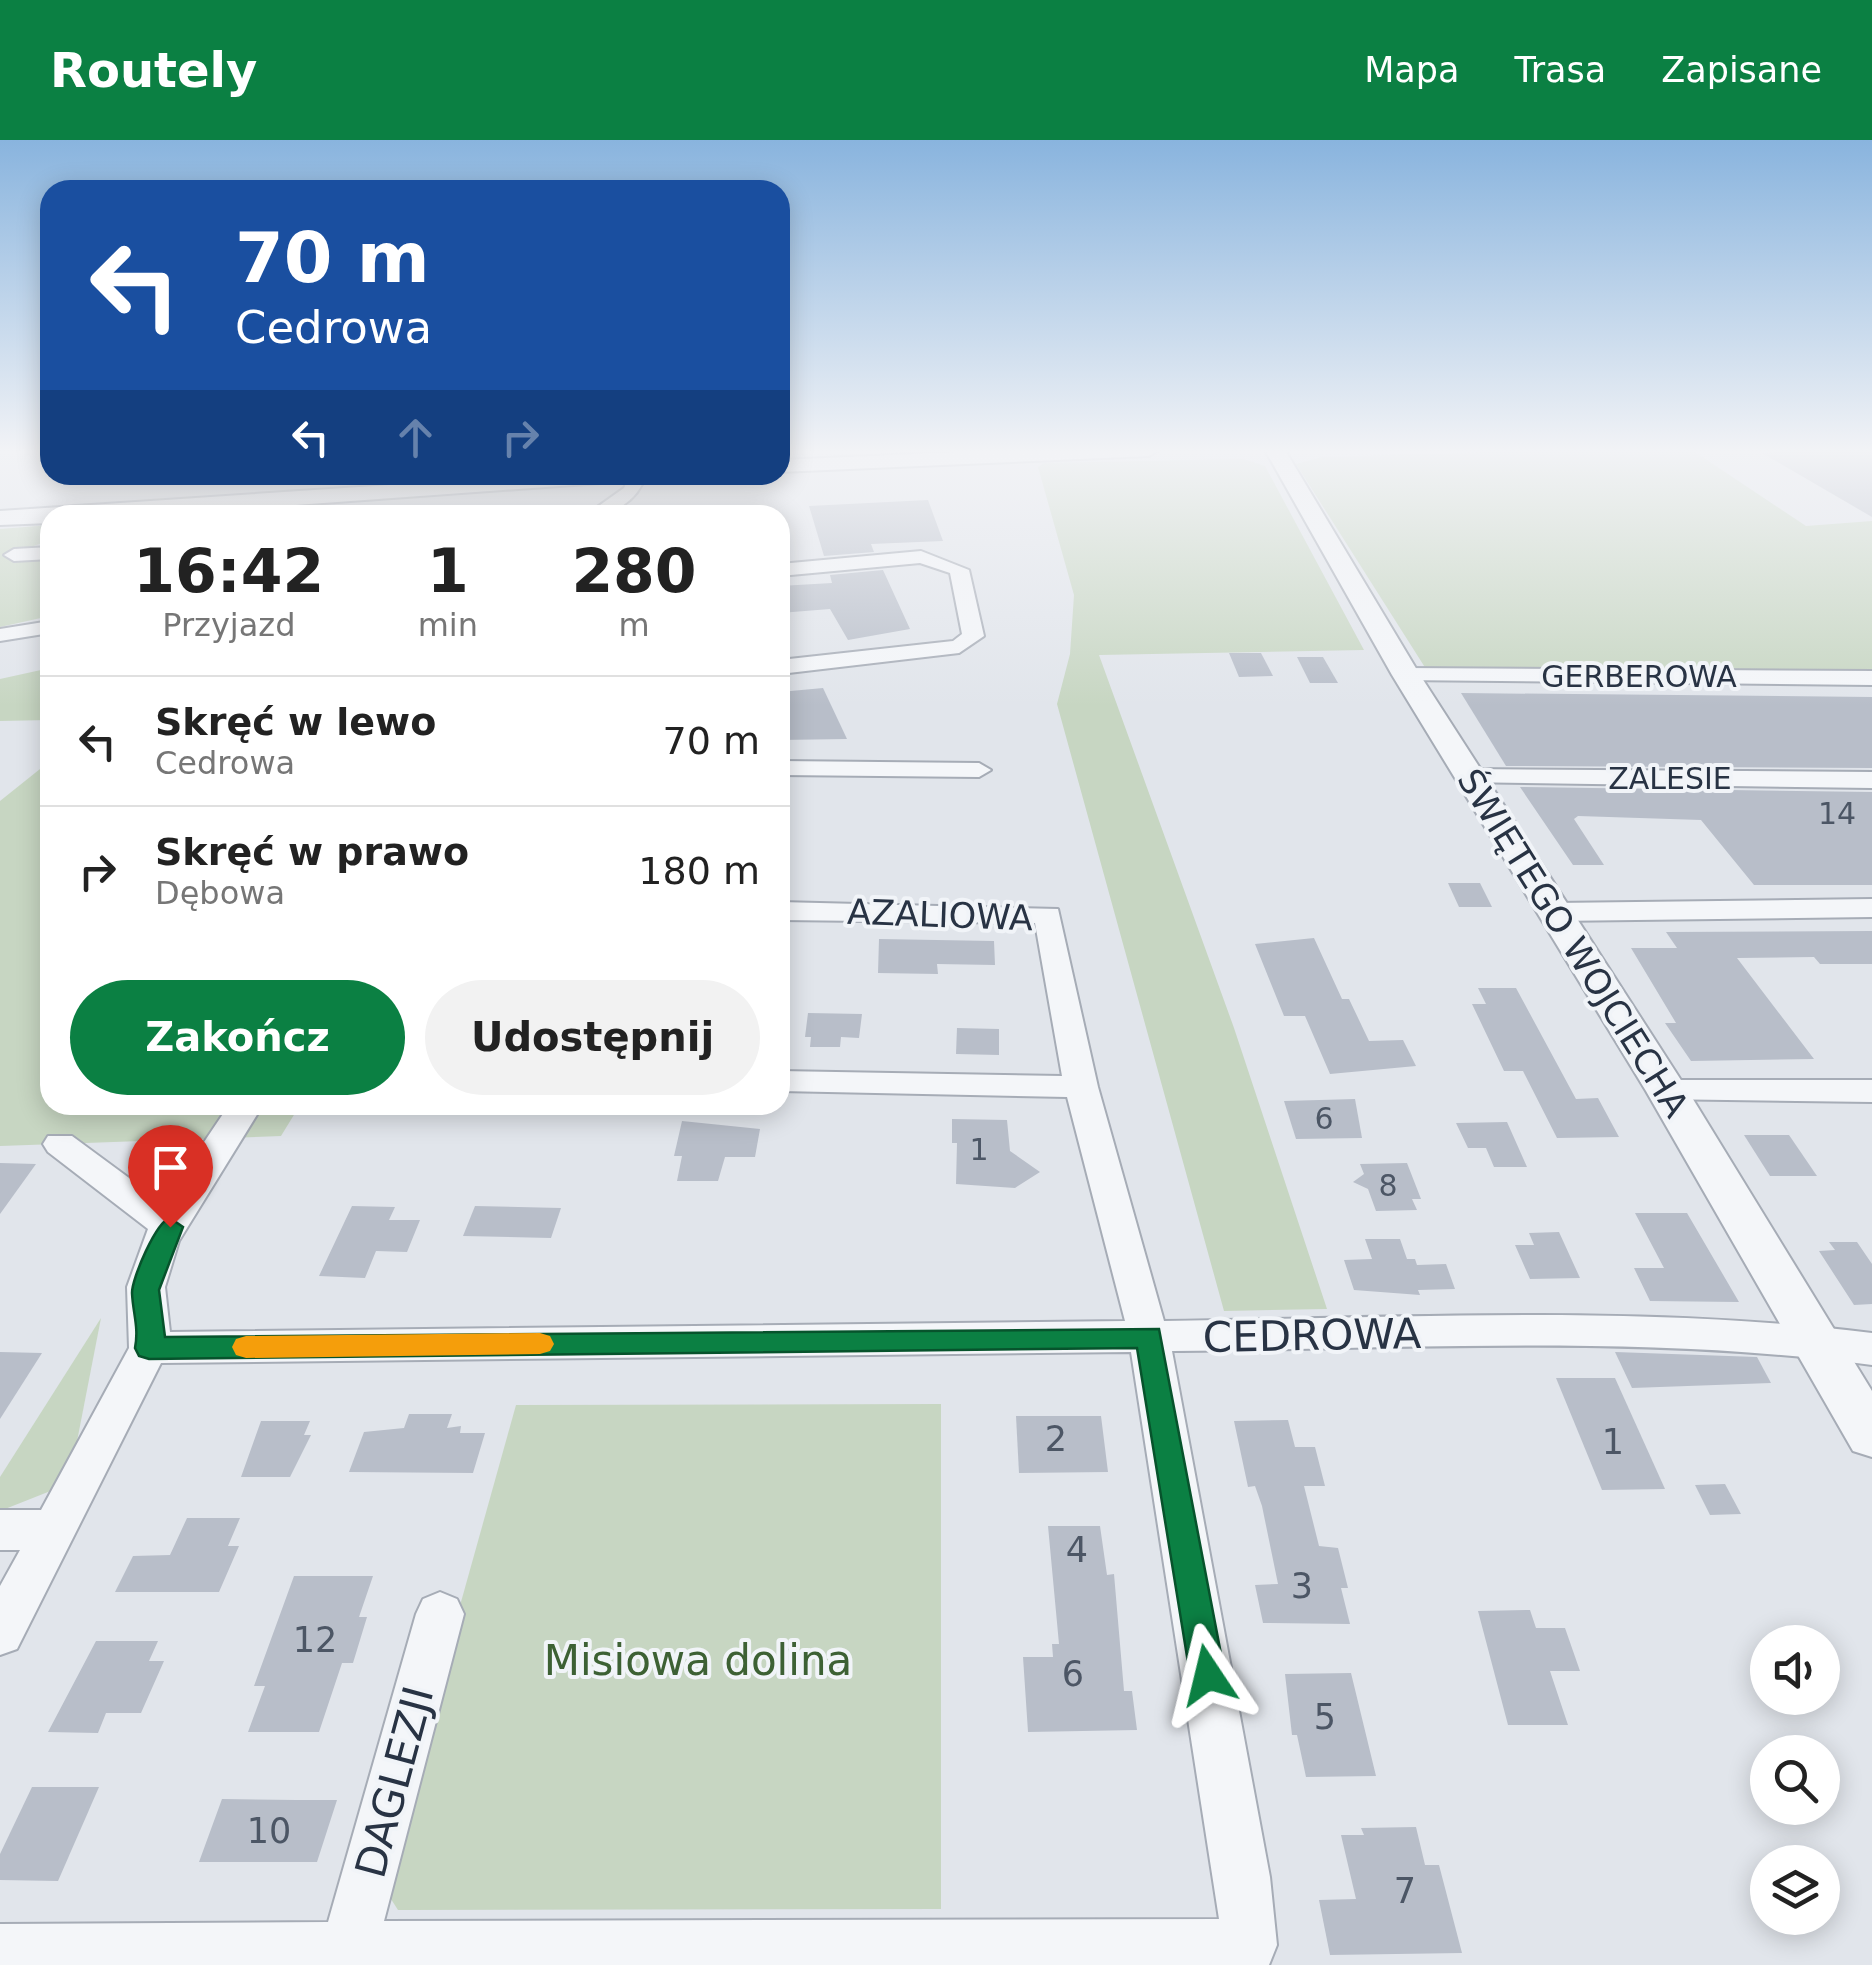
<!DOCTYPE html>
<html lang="pl">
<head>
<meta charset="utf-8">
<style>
  :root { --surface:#fff; --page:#f2f2f2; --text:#222; --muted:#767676; --line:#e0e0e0; --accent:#0b8043 }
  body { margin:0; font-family:"DejaVu Sans",sans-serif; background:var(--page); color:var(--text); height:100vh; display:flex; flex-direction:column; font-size:38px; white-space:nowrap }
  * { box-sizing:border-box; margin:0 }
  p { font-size:32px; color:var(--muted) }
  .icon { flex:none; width:55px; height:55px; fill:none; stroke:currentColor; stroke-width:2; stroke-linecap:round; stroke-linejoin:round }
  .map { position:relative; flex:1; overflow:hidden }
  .panel { position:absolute; left:40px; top:365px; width:750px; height:610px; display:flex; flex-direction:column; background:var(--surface); border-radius:30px; box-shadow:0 5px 25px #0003 }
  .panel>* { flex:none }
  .guide { position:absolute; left:40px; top:40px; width:750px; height:305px; border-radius:30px; box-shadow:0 5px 25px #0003; background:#1a4fa0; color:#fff; overflow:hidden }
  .buttons { position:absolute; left:1750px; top:1485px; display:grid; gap:20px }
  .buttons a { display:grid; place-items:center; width:90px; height:90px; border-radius:50%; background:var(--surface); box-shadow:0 5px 25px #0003; font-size:50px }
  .pin { position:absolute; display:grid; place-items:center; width:85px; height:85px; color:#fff; margin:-102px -42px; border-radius:50% 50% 50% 0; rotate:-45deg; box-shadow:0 0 10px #0007 }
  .pin .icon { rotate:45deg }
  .me { position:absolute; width:110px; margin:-55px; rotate:350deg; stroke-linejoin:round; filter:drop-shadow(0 0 8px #0008) }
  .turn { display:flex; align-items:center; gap:35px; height:210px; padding:0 30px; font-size:45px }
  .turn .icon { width:130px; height:130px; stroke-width:2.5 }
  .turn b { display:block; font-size:70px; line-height:85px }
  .lanes { display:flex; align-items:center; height:95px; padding:0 30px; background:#0003; justify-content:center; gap:50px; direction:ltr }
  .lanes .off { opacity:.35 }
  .eta { display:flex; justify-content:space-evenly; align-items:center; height:170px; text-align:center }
  .eta b { font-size:60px; font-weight:700; line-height:70px }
  .cta { display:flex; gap:20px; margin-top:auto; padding:20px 30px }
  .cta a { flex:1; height:115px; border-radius:60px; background:var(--accent); color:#fff; font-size:40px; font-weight:700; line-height:115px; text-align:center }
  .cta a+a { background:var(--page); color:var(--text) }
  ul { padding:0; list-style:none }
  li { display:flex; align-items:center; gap:30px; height:130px; padding:0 30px; border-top:2px solid var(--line) }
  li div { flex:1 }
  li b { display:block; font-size:38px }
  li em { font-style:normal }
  header { display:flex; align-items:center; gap:60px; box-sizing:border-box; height:140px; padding:0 50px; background:var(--accent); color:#fff }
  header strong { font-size:48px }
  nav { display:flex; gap:55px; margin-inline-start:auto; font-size:35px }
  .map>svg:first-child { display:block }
  .green { fill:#c7d6c2 }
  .building { fill:#b8bec9 }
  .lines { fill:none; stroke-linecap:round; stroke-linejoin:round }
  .minor-casing { stroke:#a6acb6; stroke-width:4 }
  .tertiary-casing { stroke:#a6acb6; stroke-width:4 }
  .minor { fill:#f4f6f9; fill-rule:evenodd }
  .tertiary { fill:#f4f6f9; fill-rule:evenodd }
  .route { fill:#0b8043; stroke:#07532c; stroke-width:2.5 }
  .slow { fill:#f59e0b }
  .labels { text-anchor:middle; stroke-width:8; stroke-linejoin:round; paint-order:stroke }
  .far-street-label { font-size:30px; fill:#283344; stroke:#f1f4f8 }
  .number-label { font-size:30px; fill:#4c5665 }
  .street-label { font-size:35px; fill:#283344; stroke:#f1f4f8 }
  .near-number-label { font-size:35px; fill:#4c5665 }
  .near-street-label { font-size:42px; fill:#283344; stroke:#f1f4f8 }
  .near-park-label { font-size:42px; fill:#3d6134; stroke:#f1f4f8 }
</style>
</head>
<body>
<header>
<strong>Routely</strong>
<nav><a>Mapa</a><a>Trasa</a><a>Zapisane</a></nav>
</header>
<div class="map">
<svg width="1872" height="1825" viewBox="0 0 1872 1825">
  <rect width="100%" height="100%" fill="#e1e5eb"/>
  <g class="green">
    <polygon points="1561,310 1692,310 1806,386 1872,381 1872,529 1426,529 1296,324 1322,317"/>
    <polygon points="1244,319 1265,326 1364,510 1099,515 1234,888 1327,1169 1224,1171 1057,564 1070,514 1074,455 1038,327 1044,323"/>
    <polygon points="50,385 50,400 31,407 50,409 50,476 0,487 0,389"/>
    <polygon points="50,528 50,580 0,581 0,539"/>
    <polygon points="50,621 50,965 300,965 281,996 0,1006 0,661"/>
    <polygon points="101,1178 72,1327 53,1350 0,1371 0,1337"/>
    <polygon points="941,1264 941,1769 398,1770 382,1745 516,1265"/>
  </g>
  <g class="building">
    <polygon points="1845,310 1872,310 1872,377 1762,313"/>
    <polygon points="928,360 943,401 871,404 874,412 824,416 809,366"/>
    <polygon points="883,430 910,489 848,500 830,469 780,473 780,446 832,443 830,435"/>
    <polygon points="1229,513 1261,513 1273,536 1239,537"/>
    <polygon points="1297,517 1323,517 1338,543 1310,543"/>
    <polygon points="823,548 847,599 780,600 780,552"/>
    <polygon points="1461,553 1872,557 1872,628 1506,626"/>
    <polygon points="1520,647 1872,652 1872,745 1754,745 1701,680 1578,676 1574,679 1604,725 1573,725"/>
    <polygon points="1448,743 1480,743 1492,767 1459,767"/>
    <polygon points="1872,791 1872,824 1820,824 1814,817 1737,818 1814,919 1691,921 1665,883 1676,883 1631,808 1677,808 1666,792"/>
    <polygon points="1314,798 1342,859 1349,859 1369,901 1403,900 1416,926 1330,934 1305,876 1284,876 1255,804"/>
    <polygon points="879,799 994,801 995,825 937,824 938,834 878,833"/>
    <polygon points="1478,848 1516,848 1576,959 1598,958 1619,997 1557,998 1523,931 1504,931 1472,864 1486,864"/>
    <polygon points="808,873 862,874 859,898 841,897 840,907 810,907 811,897 805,897"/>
    <polygon points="957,888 999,889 999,915 956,914"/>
    <polygon points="1355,959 1362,998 1296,999 1284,961"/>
    <polygon points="952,979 1007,980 1010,1011 1040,1032 1015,1048 956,1044 957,1003 952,1003"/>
    <polygon points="682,981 760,989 755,1017 725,1017 718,1041 677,1041 682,1016 674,1016"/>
    <polygon points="1507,982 1527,1027 1494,1027 1486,1008 1468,1008 1456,983"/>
    <polygon points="1744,995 1789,995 1817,1036 1770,1036"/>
    <polygon points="0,1023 36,1024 0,1074"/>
    <polygon points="1407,1023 1421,1059 1412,1059 1417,1070 1376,1071 1368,1049 1353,1042 1364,1034 1360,1024"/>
    <polygon points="352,1066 395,1067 389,1080 420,1080 407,1112 376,1111 365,1138 319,1136"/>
    <polygon points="475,1066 561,1068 551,1098 463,1096"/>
    <polygon points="1635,1073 1687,1073 1739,1162 1650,1161 1634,1128 1664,1128"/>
    <polygon points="1559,1092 1580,1138 1530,1139 1515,1105 1534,1105 1529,1093"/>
    <polygon points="1365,1099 1400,1099 1407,1119 1415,1119 1417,1125 1446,1124 1455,1149 1418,1150 1420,1155 1354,1150 1344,1120 1372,1119"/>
    <polygon points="1829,1102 1857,1102 1872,1124 1872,1164 1854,1165 1819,1111 1835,1110"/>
    <polygon points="0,1212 42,1213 0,1279"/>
    <polygon points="1615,1212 1757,1217 1771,1243 1632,1248"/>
    <polygon points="1556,1238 1615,1238 1665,1349 1602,1350"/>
    <polygon points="409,1274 452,1274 447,1288 461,1286 460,1293 485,1293 473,1333 349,1332 364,1292 404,1288"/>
    <polygon points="1016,1276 1101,1276 1108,1332 1019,1333"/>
    <polygon points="1288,1280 1295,1307 1315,1307 1325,1346 1304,1346 1319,1406 1338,1408 1348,1448 1341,1448 1350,1484 1263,1483 1255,1445 1278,1444 1262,1366 1255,1346 1248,1347 1234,1281"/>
    <polygon points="261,1281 310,1281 304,1295 311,1295 290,1337 241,1337"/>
    <polygon points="1725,1344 1741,1374 1710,1375 1695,1345"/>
    <polygon points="187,1378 240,1378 228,1406 239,1406 219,1452 115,1452 133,1416 170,1415"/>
    <polygon points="1048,1386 1100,1386 1107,1435 1114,1434 1124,1551 1132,1551 1137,1590 1028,1592 1023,1517 1053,1517 1052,1504 1059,1504"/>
    <polygon points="294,1436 373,1436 359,1477 367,1477 353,1523 342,1523 319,1592 248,1592 265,1546 254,1546"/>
    <polygon points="1530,1470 1536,1488 1565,1488 1580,1531 1550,1531 1568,1585 1508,1585 1478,1471"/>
    <polygon points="96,1501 158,1501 149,1521 164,1521 141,1573 106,1573 98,1593 48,1592"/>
    <polygon points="1351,1533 1376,1636 1306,1637 1297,1595 1292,1595 1285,1534"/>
    <polygon points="32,1647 99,1647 58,1741 0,1740 0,1714"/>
    <polygon points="222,1659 296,1660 337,1660 317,1722 199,1722"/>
    <polygon points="1416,1687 1425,1725 1439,1725 1462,1813 1330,1815 1319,1760 1356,1759 1341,1695 1364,1695 1361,1688"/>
  </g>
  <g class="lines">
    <g class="minor-casing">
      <g id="minor">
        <path d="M630 335H646C637 362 614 375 586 375L624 348Z"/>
        <polygon points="50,407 50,419 14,421 4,415 14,409"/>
        <polygon points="921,411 969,430 984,496 959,513 780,534 780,520 953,501 962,494 950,433 920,423 780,436 780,424"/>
        <polygon points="50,481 50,493 0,501 0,489"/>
        <polygon points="1406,528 1872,531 1872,545 1398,540 1395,535"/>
        <polygon points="780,621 979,623 991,630 979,637 780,635"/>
        <polygon points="1469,629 1872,632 1872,648 1460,642 1456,637 1460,632"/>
        <polygon points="1872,759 1872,777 1554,781 1540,772 1554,763"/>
        <path d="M780 762 1058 769 1098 947 1164 1181C1399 1178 1639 1164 1872 1193V1225C1641 1194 1404 1209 1172 1211L1270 1737 1277 1805 1269 1825H0V1784L328 1782 416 1474 423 1459 440 1452 457 1459 464 1474 384 1781 1219 1779 1131 1212 161 1223 17 1509 0 1515V1446L20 1410H0V1370H41L129 1208 127 1147 148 1089 48 1012 43 1004 48 996H72L163 1063 229 965H263L179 1101 165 1147 170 1192 1125 1181 1067 957 780 951V931L1062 936 1035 783 780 780Z"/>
        <polygon points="1667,940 1872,940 1872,962 1655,959 1650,951 1655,943"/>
      </g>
    </g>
    <g class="tertiary-casing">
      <g id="tertiary">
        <polygon points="1004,310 1159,310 1149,316 780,332 780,320"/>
        <polygon points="1265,310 1285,310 1420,535 1688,951 1872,1251 1872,1317 1853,1311 1646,951 1392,535"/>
        <polygon points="540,335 639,335 629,341 155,375 50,375 50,383 0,385 0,371"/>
      </g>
    </g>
    <use href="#minor" class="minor"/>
    <use href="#tertiary" class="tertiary"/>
  </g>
  <linearGradient id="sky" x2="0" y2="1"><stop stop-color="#89b4de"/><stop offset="0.55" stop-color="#f2f3f6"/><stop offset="1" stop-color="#f2f3f6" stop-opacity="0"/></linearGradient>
  <rect width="1872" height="566" fill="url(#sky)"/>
  <path class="route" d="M170 1078 183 1087 159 1150 165 1197 1159 1189 1225 1535 1220 1546 1208 1551 1195 1546 1190 1535 1137 1208 149 1219 139 1216 135 1208C139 1187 133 1174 132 1153 132 1138 156 1082 170 1078Z"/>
  <polygon class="slow" points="540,1193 550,1196 554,1204 550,1211 540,1214 246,1218 236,1215 232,1207 236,1199 246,1196"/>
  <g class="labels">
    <g class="far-street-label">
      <text x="1639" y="547">GERBEROWA</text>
      <text x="1670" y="649">ZALESIE</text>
    </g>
    <g class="number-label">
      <text x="1837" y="684">14</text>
      <text x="1324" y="989">6</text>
      <text x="979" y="1020">1</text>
      <text x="1388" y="1056">8</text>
    </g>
    <g class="street-label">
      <text transform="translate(940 775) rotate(2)" y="12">AZALIOWA</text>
      <text transform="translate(1573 803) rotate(58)" y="12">ŚWIĘTEGO WOJCIECHA</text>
    </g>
    <g class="near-number-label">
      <text x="1056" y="1311">2</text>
      <text x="1613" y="1314">1</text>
      <text x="1077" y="1422">4</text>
      <text x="1302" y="1458">3</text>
      <text x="315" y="1512">12</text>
      <text x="1073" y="1546">6</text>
      <text x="1325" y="1589">5</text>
      <text x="269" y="1703">10</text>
      <text x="1405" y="1763">7</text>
    </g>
    <g class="near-street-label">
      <text transform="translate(1312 1195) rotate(-1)" y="15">CEDROWA</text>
      <text transform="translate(394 1642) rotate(-75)" y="15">DAGLEZJI</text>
    </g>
    <g class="near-park-label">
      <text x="698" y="1535">Misiowa dolina</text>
    </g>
  </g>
</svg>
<div class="buttons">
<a><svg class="icon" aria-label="sound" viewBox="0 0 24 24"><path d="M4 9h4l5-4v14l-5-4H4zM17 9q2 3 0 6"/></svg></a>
<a><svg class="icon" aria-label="search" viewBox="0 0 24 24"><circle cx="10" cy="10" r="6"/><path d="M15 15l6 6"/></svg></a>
<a><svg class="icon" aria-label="layers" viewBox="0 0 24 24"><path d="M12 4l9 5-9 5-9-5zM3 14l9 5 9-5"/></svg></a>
</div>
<div class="pin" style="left:170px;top:1087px;background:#d93025"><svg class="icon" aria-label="arrive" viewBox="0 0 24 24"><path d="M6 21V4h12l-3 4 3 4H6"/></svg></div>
<svg class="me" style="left:1208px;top:1535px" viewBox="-20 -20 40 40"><path d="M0-17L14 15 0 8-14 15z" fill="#0b8043" stroke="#fff" stroke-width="4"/></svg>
<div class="guide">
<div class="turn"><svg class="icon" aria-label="left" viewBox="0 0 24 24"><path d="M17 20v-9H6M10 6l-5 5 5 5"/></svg><div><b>70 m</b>Cedrowa</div></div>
<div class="lanes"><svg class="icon" aria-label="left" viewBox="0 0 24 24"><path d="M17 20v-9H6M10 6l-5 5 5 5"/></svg><svg class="icon off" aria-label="ahead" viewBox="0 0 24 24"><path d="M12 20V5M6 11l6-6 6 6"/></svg><svg class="icon off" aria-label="right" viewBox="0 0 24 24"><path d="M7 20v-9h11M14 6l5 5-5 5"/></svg></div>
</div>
<section class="panel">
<div class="eta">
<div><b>16:42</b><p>Przyjazd</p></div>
<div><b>1</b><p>min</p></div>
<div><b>280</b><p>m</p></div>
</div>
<ul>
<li><svg class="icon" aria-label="left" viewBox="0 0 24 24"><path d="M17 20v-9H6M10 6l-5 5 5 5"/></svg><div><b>Skręć w lewo</b><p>Cedrowa</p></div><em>70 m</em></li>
<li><svg class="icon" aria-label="right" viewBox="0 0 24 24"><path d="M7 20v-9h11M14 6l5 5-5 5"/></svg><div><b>Skręć w prawo</b><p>Dębowa</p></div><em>180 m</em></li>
</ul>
<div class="cta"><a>Zakończ</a><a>Udostępnij</a></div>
</section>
</div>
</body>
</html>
